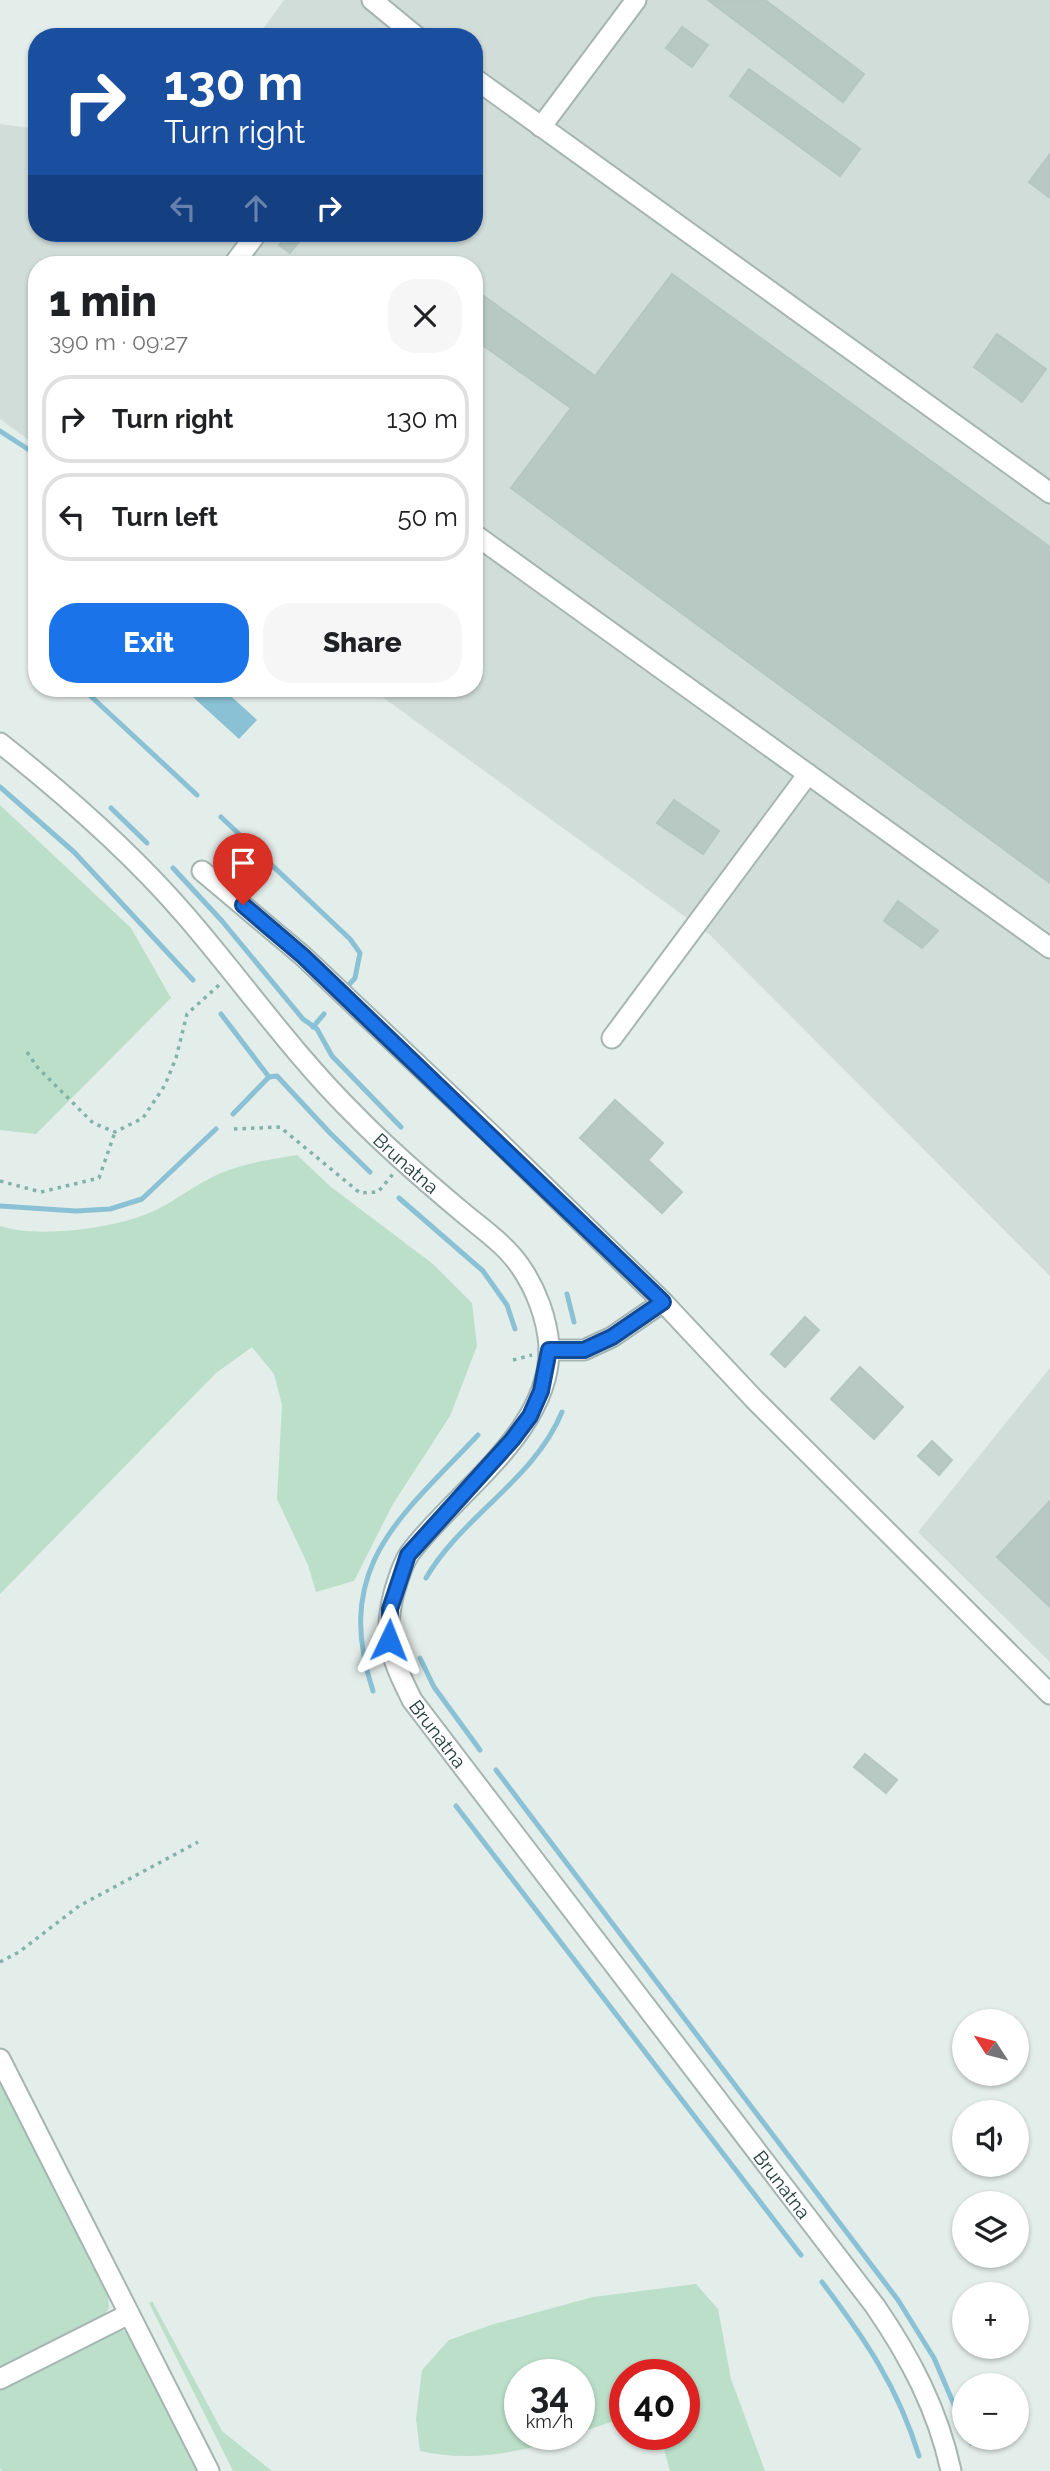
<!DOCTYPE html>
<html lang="en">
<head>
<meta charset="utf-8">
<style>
  :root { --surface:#fff; --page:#f6f6f6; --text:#202124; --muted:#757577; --line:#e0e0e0; --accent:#1a73e8 }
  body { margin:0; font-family:Raleway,sans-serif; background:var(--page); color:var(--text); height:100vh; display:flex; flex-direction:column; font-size:26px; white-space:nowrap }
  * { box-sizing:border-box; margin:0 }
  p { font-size:23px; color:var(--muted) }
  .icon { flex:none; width:38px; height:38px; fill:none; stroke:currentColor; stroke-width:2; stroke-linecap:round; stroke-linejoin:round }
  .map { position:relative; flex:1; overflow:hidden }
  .panel { position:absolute; left:28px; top:256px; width:455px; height:441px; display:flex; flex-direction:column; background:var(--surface); border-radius:28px; box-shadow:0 2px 5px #0004 }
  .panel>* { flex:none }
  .guide { position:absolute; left:28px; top:28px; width:455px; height:214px; border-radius:28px; box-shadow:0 2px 5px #0004; background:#1a4fa0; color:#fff; overflow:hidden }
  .needle { width:46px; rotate:306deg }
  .controls { position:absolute; left:952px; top:2009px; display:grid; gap:14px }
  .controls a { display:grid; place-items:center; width:77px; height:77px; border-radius:50%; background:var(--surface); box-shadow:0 2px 5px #0004; font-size:35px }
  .speed { position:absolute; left:504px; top:2359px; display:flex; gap:14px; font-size:35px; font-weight:700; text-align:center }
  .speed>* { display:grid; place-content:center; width:91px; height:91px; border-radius:50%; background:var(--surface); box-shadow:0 2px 5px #0004; line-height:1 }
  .speed small { font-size:18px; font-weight:400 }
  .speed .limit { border:10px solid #d22; background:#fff; color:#111 }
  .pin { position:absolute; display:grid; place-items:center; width:60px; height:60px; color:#fff; margin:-72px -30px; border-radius:50% 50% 50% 0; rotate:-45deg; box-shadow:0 0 7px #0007 }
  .pin .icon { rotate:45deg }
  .me { position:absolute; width:77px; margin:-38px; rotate:2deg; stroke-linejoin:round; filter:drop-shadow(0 0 5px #0008) }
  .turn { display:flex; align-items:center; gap:24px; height:147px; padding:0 21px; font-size:32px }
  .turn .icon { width:91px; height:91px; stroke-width:2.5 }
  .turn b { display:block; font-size:49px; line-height:60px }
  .lanes { display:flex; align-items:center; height:66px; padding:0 21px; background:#0003; justify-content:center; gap:35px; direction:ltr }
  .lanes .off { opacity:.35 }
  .round { display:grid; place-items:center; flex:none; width:74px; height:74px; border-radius:28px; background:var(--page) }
  .summary { display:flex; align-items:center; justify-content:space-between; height:119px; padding:0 21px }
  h1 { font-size:42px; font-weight:800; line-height:52px }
  .action { display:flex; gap:14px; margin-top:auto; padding:14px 21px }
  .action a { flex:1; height:80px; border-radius:28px; background:var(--accent); color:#fff; font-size:28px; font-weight:800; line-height:80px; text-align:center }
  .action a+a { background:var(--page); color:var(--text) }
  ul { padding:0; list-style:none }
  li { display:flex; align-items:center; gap:21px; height:88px; margin:0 14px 10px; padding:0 7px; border:4px solid var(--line); border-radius:28px }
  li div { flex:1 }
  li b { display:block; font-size:26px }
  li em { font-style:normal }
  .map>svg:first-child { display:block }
  .built { fill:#d1ddd9 }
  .green { fill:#bbdfc9 }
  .water { fill:#8ac1d4 }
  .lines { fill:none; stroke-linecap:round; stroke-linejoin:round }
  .stream { stroke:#8ac1d4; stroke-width:5 }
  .building { fill:#b8c8c3; stroke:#b5c7c2; stroke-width:2 }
  .minor-casing { stroke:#a5b5b2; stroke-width:23 }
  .path { stroke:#83b2a8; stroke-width:3.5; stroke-dasharray:3.5 5; stroke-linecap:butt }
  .minor { stroke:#fff; stroke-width:19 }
  .route-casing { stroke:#114b97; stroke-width:18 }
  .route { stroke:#1a73e8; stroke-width:12 }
  .labels { text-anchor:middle; stroke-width:7; stroke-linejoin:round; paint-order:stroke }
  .street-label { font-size:19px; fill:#223f3a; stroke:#f4faf7 }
</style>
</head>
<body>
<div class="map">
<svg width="1050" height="2471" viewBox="0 0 1050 2471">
  <rect width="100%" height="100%" fill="#e3edea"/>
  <g class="built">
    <polygon points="284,0 1050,0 1050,1276 709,934 370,688 474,688 474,264 37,264 37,446 0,419 0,124 37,129 37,233 474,233 474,37 257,37"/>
    <polygon points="1050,1368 1050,1662 918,1532"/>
  </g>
  <g class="green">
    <polygon points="0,805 131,928 171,998 36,1134 0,1130"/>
    <path d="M297 1155 331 1187 433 1264 472 1303 477 1346 450 1416 393 1504 354 1581 316 1592 308 1565 277 1499 282 1405 274 1374 252 1347 216 1373 0 1594V1226C38 1239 122 1228 158 1209 182 1197 202 1179 229 1170 251 1162 274 1159 297 1155Z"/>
    <polygon points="0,2081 108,2295 109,2308 100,2322 0,2368"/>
    <path d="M696 2284 718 2309 731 2379 765 2471H670L660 2434H684V2375H625V2417L579 2433V2375H520V2434H575C525 2452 473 2463 420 2451L416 2419 422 2370 449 2340 491 2325 593 2297Z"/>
    <polygon points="152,2301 222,2431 272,2471 233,2471 149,2303"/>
    <polygon points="113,2330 127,2331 199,2471 2,2471 0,2468 0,2386"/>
  </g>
  <polygon class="water" points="183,688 222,688 257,720 239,739"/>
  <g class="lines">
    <g class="stream">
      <polyline points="0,431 37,455"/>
      <polyline points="82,688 197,795"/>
      <polyline points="0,787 74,852 193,980"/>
      <polyline points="111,808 147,843"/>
      <polyline points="221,817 350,939 360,953 355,978 346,988"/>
      <polyline points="173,868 222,921 303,1019 317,1029 332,1056 401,1127"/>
      <polyline points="221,1014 269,1077 277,1076 330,1133 370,1172"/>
      <polyline points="313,1027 324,1014"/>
      <polyline points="233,1114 269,1077"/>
      <polyline points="399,1198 483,1271 507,1305 515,1329"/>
      <polyline points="0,1206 76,1211 110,1209 142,1199 216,1129"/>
      <polyline points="567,1294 574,1322"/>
      <path d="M426 1578C462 1516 534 1480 562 1412"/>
      <polyline points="420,1658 434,1687 480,1750"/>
      <path d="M373 1691C332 1566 400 1518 478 1435"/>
      <polyline points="496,1770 898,2300 934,2358 964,2428"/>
      <polyline points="456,1806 801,2255"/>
      <path d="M822 2282C865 2339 898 2387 919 2456"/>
      <polyline points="968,2438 971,2443"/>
    </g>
  </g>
  <g class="building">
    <polygon points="708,0 765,0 864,74 843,102"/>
    <polygon points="682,27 708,45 692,67 666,48"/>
    <polygon points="749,69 860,149 840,176 730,96"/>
    <polygon points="1050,154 1050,198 1029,182"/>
    <polygon points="288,233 306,233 290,253 279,245"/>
    <polygon points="672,274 1050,547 1050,883 511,488 571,408 474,339 474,289 595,376"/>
    <polygon points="997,334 1046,369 1022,402 974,367"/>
    <polygon points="674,800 719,831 703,854 657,823"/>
    <polygon points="898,901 938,931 922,948 884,921"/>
    <polygon points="615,1100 663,1143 648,1160 682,1192 662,1213 580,1138"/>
    <polygon points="805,1317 819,1330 785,1367 771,1354"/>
    <polygon points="860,1367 903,1407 874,1439 831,1399"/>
    <polygon points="932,1441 952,1460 939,1475 918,1456"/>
    <polygon points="1050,1501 1050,1607 997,1557"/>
    <polygon points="865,1754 897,1780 886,1793 854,1767"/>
  </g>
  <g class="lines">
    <g class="minor-casing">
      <g id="minor">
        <polyline points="372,0 417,37"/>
        <polyline points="474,78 1050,493"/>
        <polyline points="541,127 636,0"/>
        <polyline points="234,264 257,233"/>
        <polyline points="474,534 1050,948"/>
        <path id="s1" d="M0 743C67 796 131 852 186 916 243 982 293 1054 355 1115 388 1149 424 1180 461 1211 481 1228 505 1244 520 1266 536 1289 547 1318 549 1346 552 1431 455 1492 410 1553 402 1564 398 1580 394 1593 390 1609 387 1626 390 1642 393 1663 403 1681 412 1700L875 2306C910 2357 938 2410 951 2471"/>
        <polyline points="202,871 303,956 496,1139 663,1302 754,1399 1050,1694"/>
        <polyline points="612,1038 808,774"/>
        <polyline points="549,1350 584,1350 612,1337 663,1302"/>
        <polyline points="0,2059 209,2471"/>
        <polyline points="0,2379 129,2314"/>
      </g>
    </g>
    <g class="path">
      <polyline points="27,1052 38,1068 93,1123 115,1132 143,1118 165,1085 176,1058 187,1014 219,985"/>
      <polyline points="234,1129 280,1127 360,1193 378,1192 393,1174"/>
      <polyline points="0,1181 41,1192 99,1178 115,1132"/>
      <polyline points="513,1360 532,1355"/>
      <polyline points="0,1962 19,1952 79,1906 198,1842"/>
    </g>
    <use href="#minor" class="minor"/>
  </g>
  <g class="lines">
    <g class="route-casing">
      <polyline id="route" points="243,905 303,956 663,1302 612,1337 584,1350 549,1350 541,1391 530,1416 512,1440 408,1555 390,1609 389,1640"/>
    </g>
    <use href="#route" class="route"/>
  </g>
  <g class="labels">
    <g class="street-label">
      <text dy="7" stroke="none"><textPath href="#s1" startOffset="586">Brunatna</textPath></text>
      <text dy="7" stroke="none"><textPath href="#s1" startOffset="1279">Brunatna</textPath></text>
      <text dy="7" stroke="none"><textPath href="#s1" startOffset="1846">Brunatna</textPath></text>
    </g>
  </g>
</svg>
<div class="controls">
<a><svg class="needle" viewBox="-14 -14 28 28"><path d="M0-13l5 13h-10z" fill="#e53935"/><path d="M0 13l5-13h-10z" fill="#757577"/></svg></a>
<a><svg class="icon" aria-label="sound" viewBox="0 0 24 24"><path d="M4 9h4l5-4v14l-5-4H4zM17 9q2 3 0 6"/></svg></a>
<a><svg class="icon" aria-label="layers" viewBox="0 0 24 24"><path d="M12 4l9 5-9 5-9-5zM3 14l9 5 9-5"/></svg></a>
<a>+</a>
<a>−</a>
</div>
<div class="speed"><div>34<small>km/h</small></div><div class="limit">40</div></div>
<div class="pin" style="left:243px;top:905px;background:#d93025"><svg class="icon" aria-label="arrive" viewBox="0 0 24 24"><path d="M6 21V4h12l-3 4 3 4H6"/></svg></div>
<svg class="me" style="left:389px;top:1640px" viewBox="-20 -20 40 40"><path d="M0-17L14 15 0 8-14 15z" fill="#1a73e8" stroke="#fff" stroke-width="4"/></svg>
<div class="guide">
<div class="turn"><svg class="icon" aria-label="right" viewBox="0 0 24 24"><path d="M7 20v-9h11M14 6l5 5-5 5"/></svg><div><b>130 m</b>Turn right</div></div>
<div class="lanes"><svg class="icon off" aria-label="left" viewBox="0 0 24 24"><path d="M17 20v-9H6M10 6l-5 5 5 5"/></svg><svg class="icon off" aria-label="ahead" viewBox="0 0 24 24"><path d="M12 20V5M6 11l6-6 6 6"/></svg><svg class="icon" aria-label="right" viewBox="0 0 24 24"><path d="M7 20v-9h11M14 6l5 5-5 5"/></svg></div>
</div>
<section class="panel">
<div class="summary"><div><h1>1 min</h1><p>390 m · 09:27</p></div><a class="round"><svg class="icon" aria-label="close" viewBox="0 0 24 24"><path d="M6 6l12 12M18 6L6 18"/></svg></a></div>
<ul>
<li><svg class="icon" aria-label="right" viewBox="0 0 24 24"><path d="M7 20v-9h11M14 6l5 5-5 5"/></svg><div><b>Turn right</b></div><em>130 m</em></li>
<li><svg class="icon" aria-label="left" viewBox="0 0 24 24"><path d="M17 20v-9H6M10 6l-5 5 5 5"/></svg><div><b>Turn left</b></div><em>50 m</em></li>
</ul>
<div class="action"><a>Exit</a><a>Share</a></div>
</section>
</div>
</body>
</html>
